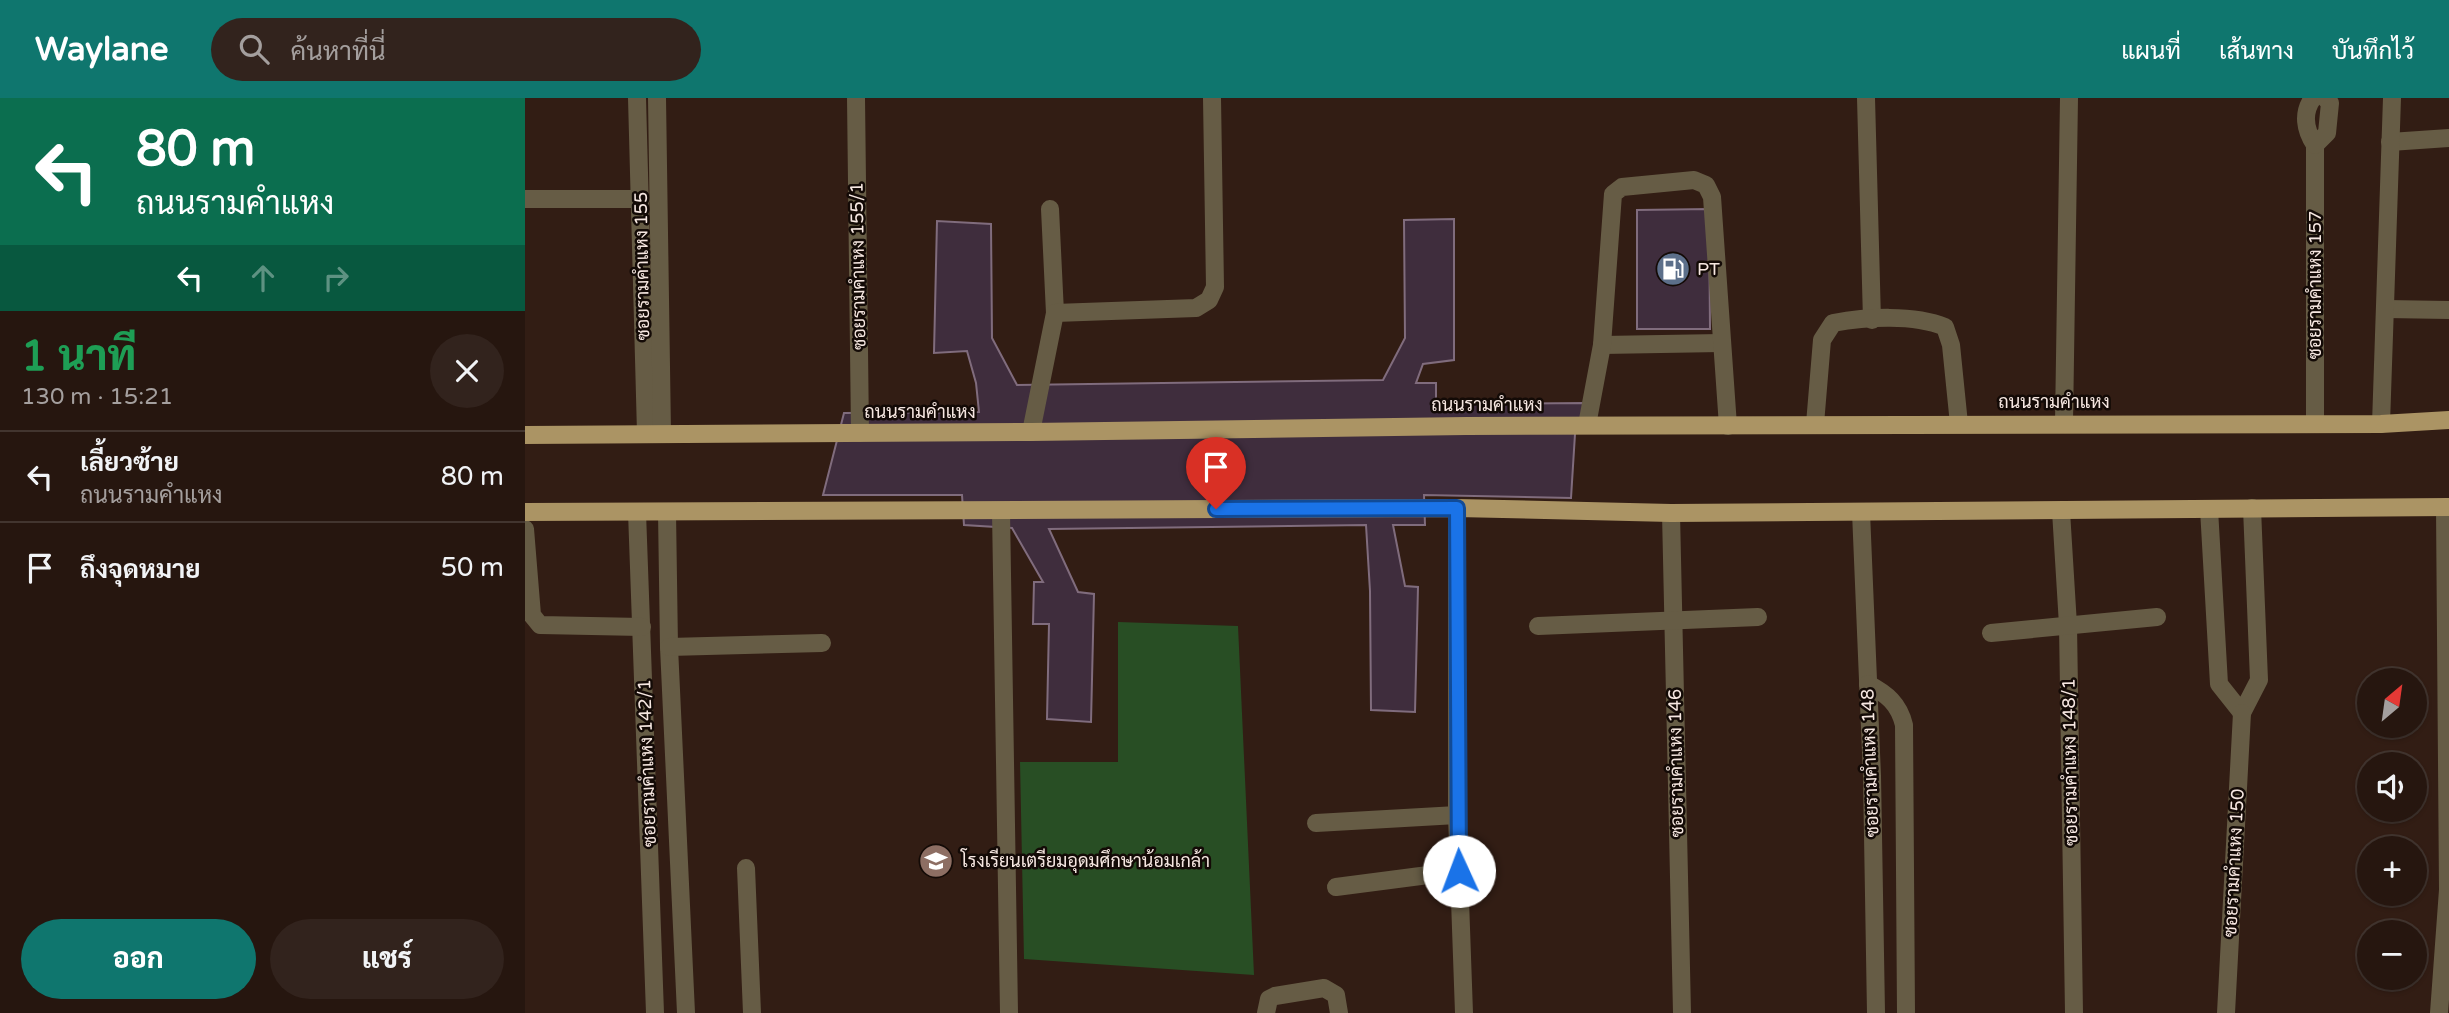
<!DOCTYPE html>
<html lang="th">
<head>
<meta charset="utf-8">
<style>
  :root { --surface:#26160f; --page:#32231d; --text:#f1f3f6; --muted:#a49f9e; --line:#42352f; --accent:#0f766e }
  body { margin:0; font-family:"Varela Round",Sarabun,sans-serif; background:var(--page); color:var(--text); height:100vh; display:flex; flex-direction:column; font-size:26px; white-space:nowrap }
  * { box-sizing:border-box; margin:0 }
  p { font-size:23px; color:var(--muted) }
  .icon { flex:none; width:38px; height:38px; fill:none; stroke:currentColor; stroke-width:2; stroke-linecap:round; stroke-linejoin:round }
  .map { position:relative; flex:1; overflow:hidden }
  .sheet { display:flex; flex-direction:column; background:var(--surface); width:525px }
  .sheet>* { flex:none }
  .guide { background:#0b6e4f; color:#fff; overflow:hidden }
  .needle { width:46px; rotate:29deg }
  .tools { position:absolute; left:1832px; top:570px; display:grid; gap:14px }
  .tools a { display:grid; place-items:center; width:70px; height:70px; border-radius:50%; background:var(--surface); box-shadow:0 2px 5px #0004,0 0 0 2px var(--line); font-size:35px }
  .pin { position:absolute; display:grid; place-items:center; width:60px; height:60px; color:#fff; margin:-72px -30px; border-radius:50% 50% 50% 0; rotate:-45deg; box-shadow:0 0 7px #0007 }
  .pin .icon { rotate:45deg }
  .me { position:absolute; width:77px; margin:-38px; rotate:358deg; stroke-linejoin:round; filter:drop-shadow(0 0 5px #0008) }
  .turn { display:flex; align-items:center; gap:24px; height:147px; padding:0 21px; font-size:32px }
  .turn .icon { width:91px; height:91px; stroke-width:2.5 }
  .turn b { display:block; font-size:49px; line-height:60px }
  .lanes { display:flex; align-items:center; height:66px; padding:0 21px; background:#0003; justify-content:center; gap:35px; direction:ltr }
  .lanes .off { opacity:.35 }
  .round { display:grid; place-items:center; flex:none; width:74px; height:74px; border-radius:37px; background:var(--page) }
  .summary { display:flex; align-items:center; justify-content:space-between; height:119px; padding:0 21px }
  h1 { font-size:42px; font-weight:800; line-height:52px; color:#1e9e55 }
  .primary-button { display:flex; gap:14px; margin-top:auto; padding:14px 21px }
  .primary-button a { flex:1; height:80px; border-radius:42px; background:var(--accent); color:#fff; font-size:28px; font-weight:800; line-height:80px; text-align:center }
  .primary-button a+a { background:var(--page); color:var(--text) }
  ul { padding:0; list-style:none }
  li { display:flex; align-items:center; gap:21px; height:91px; padding:0 21px; border-top:2px solid var(--line) }
  li div { flex:1 }
  li b { display:block; font-size:26px }
  li em { font-style:normal }
  header { display:flex; align-items:center; gap:42px; box-sizing:border-box; height:98px; padding:0 35px; background:var(--accent); color:#fff }
  header strong { font-size:33px }
  nav { display:flex; gap:38px; margin-inline-start:auto; font-size:24px }
  .search { width:490px; height:63px; background:var(--page); display:flex; align-items:center; gap:18px; box-sizing:border-box; padding:0 24px; border-radius:38px; color:var(--muted); font-size:26px }
  main { display:flex; flex:1; min-height:0 }
  .map>svg:first-child { display:block }
  .green { fill:#284e24 }
  .building { fill:#3f2d3d; stroke:#806c7d; stroke-width:2 }
  .lines { fill:none; stroke-linecap:round; stroke-linejoin:round }
  .minor { stroke:#665c45; stroke-width:18 }
  .major { stroke:#ab9464; stroke-width:18 }
  .route-casing { stroke:#114b97; stroke-width:18 }
  .route { stroke:#1a73e8; stroke-width:12 }
  .labels { text-anchor:middle; stroke-width:5; stroke-linejoin:round; paint-order:stroke }
  .street-label { font-size:18px; fill:#f6e7e1; stroke:#130a06 }
  .poi-label { font-size:18px; fill:#f6e7e1; stroke:#130a06; text-anchor:start }
</style>
</head>
<body>
<header>
<strong>Waylane</strong>
<div class="search"><svg class="icon" aria-label="search" viewBox="0 0 24 24"><circle cx="10" cy="10" r="6"/><path d="M15 15l6 6"/></svg>ค้นหาที่นี่</div>
<nav><a>แผนที่</a><a>เส้นทาง</a><a>บันทึกไว้</a></nav>
</header>
<main>
<section class="sheet">
<div class="guide">
<div class="turn"><svg class="icon" aria-label="left" viewBox="0 0 24 24"><path d="M17 20v-9H6M10 6l-5 5 5 5"/></svg><div><b>80 m</b>ถนนรามคำแหง</div></div>
<div class="lanes"><svg class="icon" aria-label="left" viewBox="0 0 24 24"><path d="M17 20v-9H6M10 6l-5 5 5 5"/></svg><svg class="icon off" aria-label="ahead" viewBox="0 0 24 24"><path d="M12 20V5M6 11l6-6 6 6"/></svg><svg class="icon off" aria-label="right" viewBox="0 0 24 24"><path d="M7 20v-9h11M14 6l5 5-5 5"/></svg></div>
</div>
<div class="summary"><div><h1>1 นาที</h1><p>130 m · 15:21</p></div><a class="round"><svg class="icon" aria-label="close" viewBox="0 0 24 24"><path d="M6 6l12 12M18 6L6 18"/></svg></a></div>
<ul>
<li><svg class="icon" aria-label="left" viewBox="0 0 24 24"><path d="M17 20v-9H6M10 6l-5 5 5 5"/></svg><div><b>เลี้ยวซ้าย</b><p>ถนนรามคำแหง</p></div><em>80 m</em></li>
<li><svg class="icon" aria-label="arrive" viewBox="0 0 24 24"><path d="M6 21V4h12l-3 4 3 4H6"/></svg><div><b>ถึงจุดหมาย</b></div><em>50 m</em></li>
</ul>
<div class="primary-button"><a>ออก</a><a>แชร์</a></div>
</section>
<div class="map">
<svg width="1924" height="915" viewBox="0 0 1924 915">
  <rect width="100%" height="100%" fill="#321d14"/>
  <polygon class="green" points="593,524 713,528 729,877 499,861 495,664 593,664"/>
  <g class="building">
    <polygon points="1184,111 1185,231 1112,231 1112,112"/>
    <polygon points="929,121 929,262 898,266 891,285 911,285 911,306 1062,305 1050,336 1046,400 899,397 900,427 868,427 880,488 893,489 890,614 846,612 845,493 841,427 524,431 553,494 569,496 566,624 522,621 524,526 508,526 509,484 518,484 487,430 439,427 437,397 298,397 319,315 454,314 451,285 442,253 409,255 412,123 466,126 467,240 492,287 858,282 880,240 879,122"/>
  </g>
  <g class="lines">
    <g class="minor">
      <polyline points="112,0 121,335"/>
      <polyline points="132,0 137,335"/>
      <polyline points="331,0 335,335"/>
      <polyline points="1341,0 1347,222"/>
      <path d="M1788 0C1777 15 1780 32 1790 47V326"/>
      <polyline points="1865,44 1924,40"/>
      <polyline points="1790,47 1802,35 1805,5 1800,0"/>
      <polyline points="0,101 116,101"/>
      <polyline points="525,111 530,215"/>
      <polyline points="1861,211 1924,212"/>
      <polyline points="1077,247 1196,245"/>
      <polyline points="1539,325 1544,0"/>
      <path d="M1290 326 1297 242 1308 225C1341 219 1389 216 1420 229L1426 247 1434 326"/>
      <polyline points="1856,326 1867,0"/>
      <polyline points="1062,327 1077,247 1088,96 1097,89 1169,82 1181,87 1187,99 1203,328"/>
      <polyline points="506,334 530,215 671,210 684,202 690,189 687,0"/>
      <polyline points="932,410 932,717 939,915"/>
      <polyline points="1684,411 1694,586 1717,615 1734,582 1727,410"/>
      <polyline points="476,413 484,915"/>
      <polyline points="1536,413 1543,527 1549,915"/>
      <polyline points="112,414 130,915"/>
      <polyline points="142,414 144,549 161,915"/>
      <polyline points="1336,414 1347,678 1351,915"/>
      <polyline points="1146,415 1157,915"/>
      <polyline points="0,431 7,517 15,527 117,529"/>
      <polyline points="1013,528 1233,519"/>
      <polyline points="1466,535 1632,519"/>
      <polyline points="144,549 297,545"/>
      <path d="M1343 586C1362 596 1374 606 1379 627L1381 915"/>
      <polyline points="791,725 932,717"/>
      <polyline points="221,770 227,915"/>
      <polyline points="811,789 934,773"/>
      <polyline points="741,915 744,901 750,898 799,890 811,897 814,915"/>
      <polyline points="1701,915 1717,615"/>
      <polyline points="1914,915 1923,792 1920,409"/>
    </g>
    <g class="major">
      <polyline points="0,337 506,334 941,328 1856,326 1924,322"/>
      <polyline points="0,414 932,410 1146,415 1924,409"/>
    </g>
  </g>
  <g class="lines">
    <g class="route-casing">
      <polyline id="route" points="691,411 932,410 934,773"/>
    </g>
    <use href="#route" class="route"/>
  </g>
  <defs>
    <g id="fuel-disc" transform="scale(1.75)"><circle r="9.5" fill="#5c6f8a" stroke="#130a06"/><path d="M-5.5-6h7V0h2V4h1.3V-2.5L3-4.5l.8-.8L6-3V5H2.5V1h-1V6h-7ZM-4.2-4.7v3.2H.2V-4.7Z" fill="#fff"/></g>
    <g id="school-disc" transform="scale(1.75)"><circle r="9.5" fill="#8d6e63" stroke="#130a06"/><path d="M0-5L7-2L0 1L-7-2ZM-4 1L0 2.5L4 1V4Q0 6-4 4Z" fill="#fff"/></g>
  </defs>
  <g fill-rule="evenodd">
    <use href="#fuel-disc" x="1148" y="171"/>
    <use href="#school-disc" x="411" y="763"/>
  </g>
  <g class="labels">
    <g class="street-label">
      <text transform="translate(117 168) rotate(-91)" y="6">ซอยรามคำแหง 155</text>
      <text transform="translate(333 168) rotate(-91)" y="6">ซอยรามคำแหง 155/1</text>
      <text transform="translate(1790 187) rotate(-90)" y="6">ซอยรามคำแหง 157</text>
      <text x="1529" y="310">ถนนรามคำแหง</text>
      <text x="962" y="313">ถนนรามคำแหง</text>
      <text x="395" y="320">ถนนรามคำแหง</text>
      <text transform="translate(1545 664) rotate(-91)" y="6">ซอยรามคำแหง 148/1</text>
      <text transform="translate(122 665) rotate(-92)" y="6">ซอยรามคำแหง 142/1</text>
      <text transform="translate(1151 665) rotate(-91)" y="6">ซอยรามคำแหง 146</text>
      <text transform="translate(1345 665) rotate(-92)" y="6">ซอยรามคำแหง 148</text>
      <text transform="translate(1709 765) rotate(-87)" y="6">ซอยรามคำแหง 150</text>
    </g>
    <g class="poi-label">
      <text x="1172" y="177">PT</text>
      <text x="436" y="769">โรงเรียนเตรียมอุดมศึกษาน้อมเกล้า</text>
    </g>
  </g>
</svg>
<div class="tools">
<a><svg class="needle" viewBox="-14 -14 28 28"><path d="M0-13l5 13h-10z" fill="#e53935"/><path d="M0 13l5-13h-10z" fill="#a49f9e"/></svg></a>
<a><svg class="icon" aria-label="sound" viewBox="0 0 24 24"><path d="M4 9h4l5-4v14l-5-4H4zM17 9q2 3 0 6"/></svg></a>
<a>+</a>
<a>−</a>
</div>
<div class="pin" style="left:691px;top:411px;background:#d93025"><svg class="icon" aria-label="arrive" viewBox="0 0 24 24"><path d="M6 21V4h12l-3 4 3 4H6"/></svg></div>
<svg class="me" style="left:934px;top:773px" viewBox="-20 -20 40 40"><circle r="19" fill="#fff"/><path d="M0-13L10 11 0 6-10 11z" fill="#1a73e8"/></svg>
</div>
</main>
</body>
</html>
